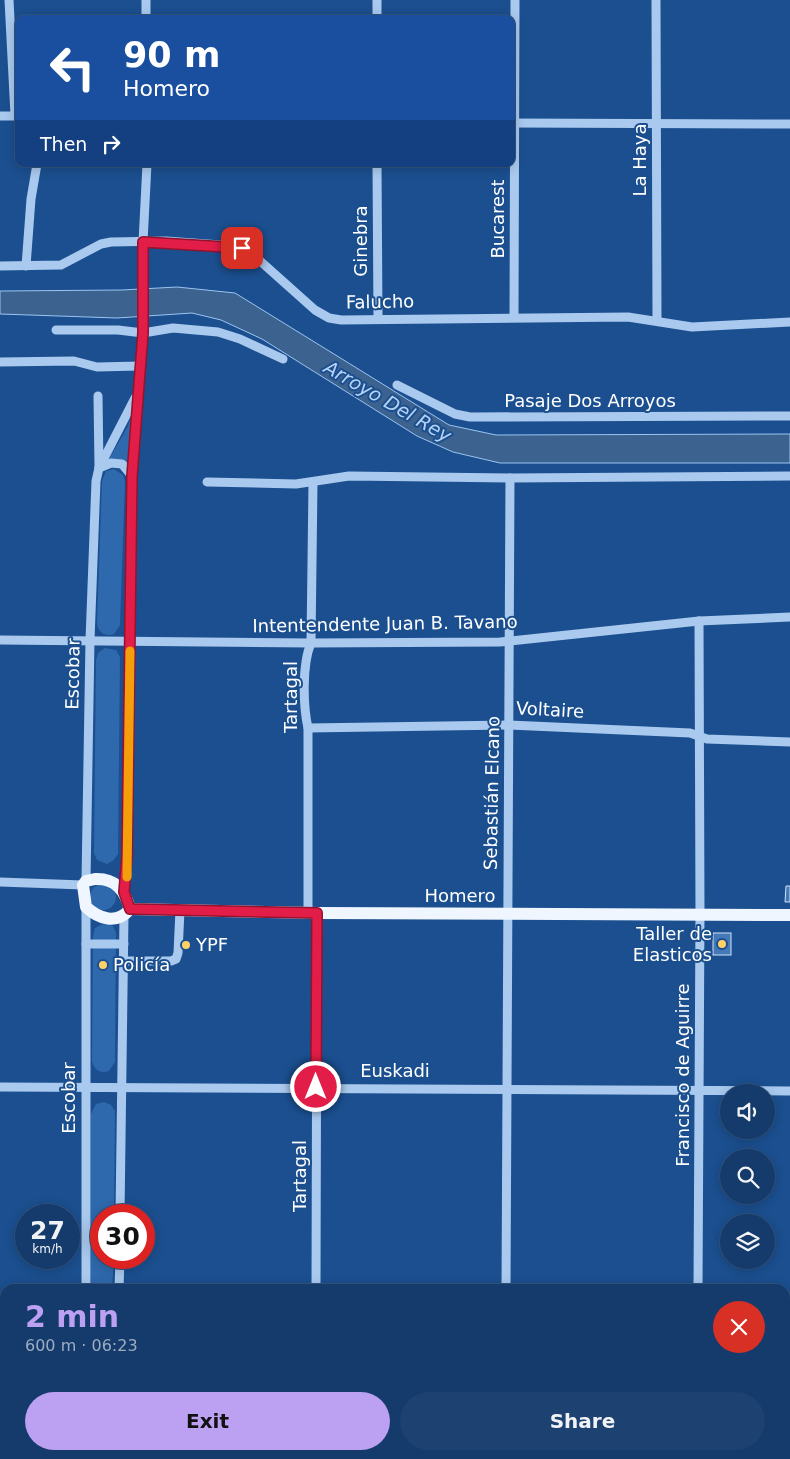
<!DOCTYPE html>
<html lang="en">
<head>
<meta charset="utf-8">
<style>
  :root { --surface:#143b6b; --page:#1d4271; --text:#f1f3f6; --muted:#9dadc1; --line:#33557e; --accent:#bca0f2 }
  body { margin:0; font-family:"DejaVu Sans",sans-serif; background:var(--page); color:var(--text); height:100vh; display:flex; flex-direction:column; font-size:19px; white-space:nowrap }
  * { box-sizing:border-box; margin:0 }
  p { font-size:16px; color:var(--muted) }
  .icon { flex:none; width:28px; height:28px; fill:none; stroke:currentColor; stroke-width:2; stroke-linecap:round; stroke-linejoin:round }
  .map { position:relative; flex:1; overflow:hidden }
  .sheet { position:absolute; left:0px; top:1284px; width:790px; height:176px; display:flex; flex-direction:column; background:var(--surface); border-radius:15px 15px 0 0; box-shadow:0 2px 12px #0003,0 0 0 1px var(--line) }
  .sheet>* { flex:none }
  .banner { position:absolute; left:15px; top:15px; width:500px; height:152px; border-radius:10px; box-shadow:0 2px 12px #0003,0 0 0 1px var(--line); background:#1a4fa0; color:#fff; overflow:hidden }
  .tools { position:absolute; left:720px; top:1084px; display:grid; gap:10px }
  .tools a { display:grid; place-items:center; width:55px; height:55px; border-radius:50%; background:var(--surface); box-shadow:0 2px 12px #0003,0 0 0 1px var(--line); font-size:25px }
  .speed { position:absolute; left:15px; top:1204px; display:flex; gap:10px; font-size:25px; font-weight:700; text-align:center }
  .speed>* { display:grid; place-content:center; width:65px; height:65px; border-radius:50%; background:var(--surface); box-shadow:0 2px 12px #0003,0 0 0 1px var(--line); line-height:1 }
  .speed small { font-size:12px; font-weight:400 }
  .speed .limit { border:8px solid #d22; background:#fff; color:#111 }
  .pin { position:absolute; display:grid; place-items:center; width:42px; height:42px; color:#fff; margin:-21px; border-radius:10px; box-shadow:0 2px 8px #0006 }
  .me { position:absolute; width:55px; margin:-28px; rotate:0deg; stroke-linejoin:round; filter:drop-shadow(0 0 4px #0008) }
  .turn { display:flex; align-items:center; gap:18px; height:105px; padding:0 25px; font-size:22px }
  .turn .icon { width:65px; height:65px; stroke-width:2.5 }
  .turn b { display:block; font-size:35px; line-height:42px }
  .then { display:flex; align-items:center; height:48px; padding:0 25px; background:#0003; gap:10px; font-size:19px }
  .round { display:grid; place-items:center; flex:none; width:52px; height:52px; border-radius:26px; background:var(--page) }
  .summary { display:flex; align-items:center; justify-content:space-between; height:85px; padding:0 25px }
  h1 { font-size:30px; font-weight:600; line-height:38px; color:var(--accent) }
  .primary-button { display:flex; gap:10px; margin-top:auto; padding:10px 25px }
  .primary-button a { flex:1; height:58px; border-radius:30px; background:var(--accent); color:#111; font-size:20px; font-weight:600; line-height:58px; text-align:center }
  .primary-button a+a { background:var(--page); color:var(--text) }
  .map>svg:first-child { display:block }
  .green { fill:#2e69ad }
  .water { fill:#3c6290; stroke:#9cc4f0 }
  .building { fill:#4478b7; stroke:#cfe3fa }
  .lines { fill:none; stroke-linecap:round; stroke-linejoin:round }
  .minor { stroke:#a9c9ee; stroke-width:9 }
  .major { stroke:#f0f6ff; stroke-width:12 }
  .route-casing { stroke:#92132f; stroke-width:12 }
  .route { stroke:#e11d48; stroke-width:9 }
  .slow { stroke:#f59e0b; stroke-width:9 }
  .poi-dot { fill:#ffd166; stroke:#1b4f8f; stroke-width:2 }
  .labels { text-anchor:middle; stroke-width:4; stroke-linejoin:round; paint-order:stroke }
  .street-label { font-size:18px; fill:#fff; stroke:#1b4f8f }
  .poi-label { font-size:18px; fill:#fff; stroke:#1b4f8f; text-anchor:start }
  .water-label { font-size:19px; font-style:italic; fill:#b5d3f5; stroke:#1b4f8f }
</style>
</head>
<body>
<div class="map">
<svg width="790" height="1459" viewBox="0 0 790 1459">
  <rect width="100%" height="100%" fill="#1b4f8f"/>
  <g class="green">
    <polygon points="133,411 129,467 109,459 128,426"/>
    <path d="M114 469 123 475 125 482 120 625 114 634C105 637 99 633 97 624L102 481 106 471Z"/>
    <polygon points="105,648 116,650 120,657 118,854 114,860 107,864 97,860 94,853 96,660 98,653"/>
    <circle cx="103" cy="897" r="13"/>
    <path d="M105 923 113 926 116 933 115 1062 109 1071C100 1074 94 1070 92 1061L93 936 95 928Z"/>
    <polygon points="104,1102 111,1105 115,1111 114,1215 101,1215 101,1258 114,1258 112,1289 92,1289 91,1284 91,1114 96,1104"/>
  </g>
  <polygon class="water" points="177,287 235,293 449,425 496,435 790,434 790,463 500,463 453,452 417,436 262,339 221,320 192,313 117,318 0,314 0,291 122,290"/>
  <g class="building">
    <polygon points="786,886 790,886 790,902 785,902"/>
    <rect x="713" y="933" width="18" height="22"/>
  </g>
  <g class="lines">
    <g class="minor">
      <polyline points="9,0 15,115"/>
      <polyline points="146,0 146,19"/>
      <polyline points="656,0 657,320"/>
      <polyline points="377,19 377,0"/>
      <polyline points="0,116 19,116"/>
      <polyline points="511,123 790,124"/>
      <polyline points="377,164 378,318"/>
      <polyline points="0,266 61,265 101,244 111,242 166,241 234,246 250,252 315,310 329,318 341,320 628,317 692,327 790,322"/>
      <polyline points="26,266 31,199 37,164"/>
      <polyline points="514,317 515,0"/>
      <polyline points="56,330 118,330 143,333 173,328 218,332 240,339 283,359"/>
      <polyline points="0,362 74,361 97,367 140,366"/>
      <polyline points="397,385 455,414 470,417 790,416"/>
      <polyline points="98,396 99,468"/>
      <polyline points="99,468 111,463 122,464 132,476"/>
      <polyline points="207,482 296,484 349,476 510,478 790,476"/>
      <polyline points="0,640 311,643 500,642 699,621 790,617"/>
      <polyline points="308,728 509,725 690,733 707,739 790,742"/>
      <polyline points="86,881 90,640 96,481 99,468 135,398"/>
      <polyline points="0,882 83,885"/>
      <polyline points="124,891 127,875 132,476 143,333 143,242 147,164"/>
      <path d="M308 912V728C303 706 302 664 311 643L313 482"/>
      <polyline points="86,944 124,944"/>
      <polyline points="123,961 171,961 176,959 178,953 180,910"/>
      <polyline points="0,1087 790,1091"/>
      <polyline points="120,1215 124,916"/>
      <polyline points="86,1289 86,907"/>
      <polyline points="119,1289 120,1258"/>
      <polyline points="316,1289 317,913"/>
      <polyline points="506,1289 510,478"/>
      <polyline points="698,1289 700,914 699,621"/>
      <polyline points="0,1306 5,1306"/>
      <polyline points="785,1312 790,1312"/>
      <polyline points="699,1455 699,1459"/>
      <polyline points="86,1459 86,1455"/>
      <polyline points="118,1459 118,1455"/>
      <polyline points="314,1459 314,1455"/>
      <polyline points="505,1459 505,1455"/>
    </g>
    <g class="major">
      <path d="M95 879C115 878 125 890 130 909 117 925 99 919 86 907L83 885 86 881Z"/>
      <polyline points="130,909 317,913 790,915"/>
    </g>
  </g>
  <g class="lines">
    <g class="route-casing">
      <polyline id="route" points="242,248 143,242 143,333 132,476 127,856 124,892 130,909 317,913 316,1087"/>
    </g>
    <use href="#route" class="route"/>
    <polyline class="slow" points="127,877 130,651"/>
  </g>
  <g class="poi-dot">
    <circle cx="722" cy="944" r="5"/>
    <circle cx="186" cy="945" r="5"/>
    <circle cx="103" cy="965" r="5"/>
  </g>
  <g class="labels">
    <g class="street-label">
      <text transform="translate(640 160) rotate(-90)" y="6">La Haya</text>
      <text transform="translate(498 219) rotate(-90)" y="6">Bucarest</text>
      <text transform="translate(361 241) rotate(-90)" y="6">Ginebra</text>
      <text transform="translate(380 302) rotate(-1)" y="6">Falucho</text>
      <text x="590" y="407">Pasaje Dos Arroyos</text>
      <text transform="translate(385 624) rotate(-1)" y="6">Intentendente Juan B. Tavano</text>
      <text transform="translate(73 674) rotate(-89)" y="6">Escobar</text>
      <text transform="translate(291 697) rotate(-90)" y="6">Tartagal</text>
      <text transform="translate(550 710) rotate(3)" y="6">Voltaire</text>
      <text transform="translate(492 793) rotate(-89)" y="6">Sebastián Elcano</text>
      <text x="460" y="902">Homero</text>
      <text x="395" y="1077">Euskadi</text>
      <text transform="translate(683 1075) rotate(-90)" y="6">Francisco de Aguirre</text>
      <text transform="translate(69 1098) rotate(-90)" y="6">Escobar</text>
      <text transform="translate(300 1176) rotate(-90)" y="6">Tartagal</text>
    </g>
    <g class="poi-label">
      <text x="712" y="940" text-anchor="end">Taller de<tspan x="712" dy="21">Elasticos</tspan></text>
      <text x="196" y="951">YPF</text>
      <text x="113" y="971">Policía</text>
    </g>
    <g class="water-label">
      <text transform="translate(388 401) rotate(30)" y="7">Arroyo Del Rey</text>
    </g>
  </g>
</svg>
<div class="tools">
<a><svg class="icon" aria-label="sound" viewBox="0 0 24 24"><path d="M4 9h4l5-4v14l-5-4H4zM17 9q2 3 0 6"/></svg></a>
<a><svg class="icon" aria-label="search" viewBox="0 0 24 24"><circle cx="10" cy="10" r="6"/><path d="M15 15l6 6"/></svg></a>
<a><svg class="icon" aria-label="layers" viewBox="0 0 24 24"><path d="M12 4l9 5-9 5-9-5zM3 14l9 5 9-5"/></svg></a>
</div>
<div class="speed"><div>27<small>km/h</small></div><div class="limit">30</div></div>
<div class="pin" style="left:242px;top:248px;background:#d93025"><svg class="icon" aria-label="arrive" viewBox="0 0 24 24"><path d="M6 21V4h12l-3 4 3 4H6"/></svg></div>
<svg class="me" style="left:316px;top:1087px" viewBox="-20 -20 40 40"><circle r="17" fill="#e11d48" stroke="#fff" stroke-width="3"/><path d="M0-11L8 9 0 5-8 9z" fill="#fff"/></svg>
<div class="banner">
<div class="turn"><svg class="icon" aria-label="left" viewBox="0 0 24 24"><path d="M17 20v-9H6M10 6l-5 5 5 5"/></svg><div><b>90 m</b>Homero</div></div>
<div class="then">Then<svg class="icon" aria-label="right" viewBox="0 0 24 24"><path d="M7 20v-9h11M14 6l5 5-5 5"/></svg></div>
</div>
<section class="sheet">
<div class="summary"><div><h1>2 min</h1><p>600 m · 06:23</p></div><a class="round" style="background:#d93025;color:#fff"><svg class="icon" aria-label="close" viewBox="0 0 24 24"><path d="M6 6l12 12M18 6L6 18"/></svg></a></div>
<div class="primary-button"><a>Exit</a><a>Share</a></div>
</section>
</div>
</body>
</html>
